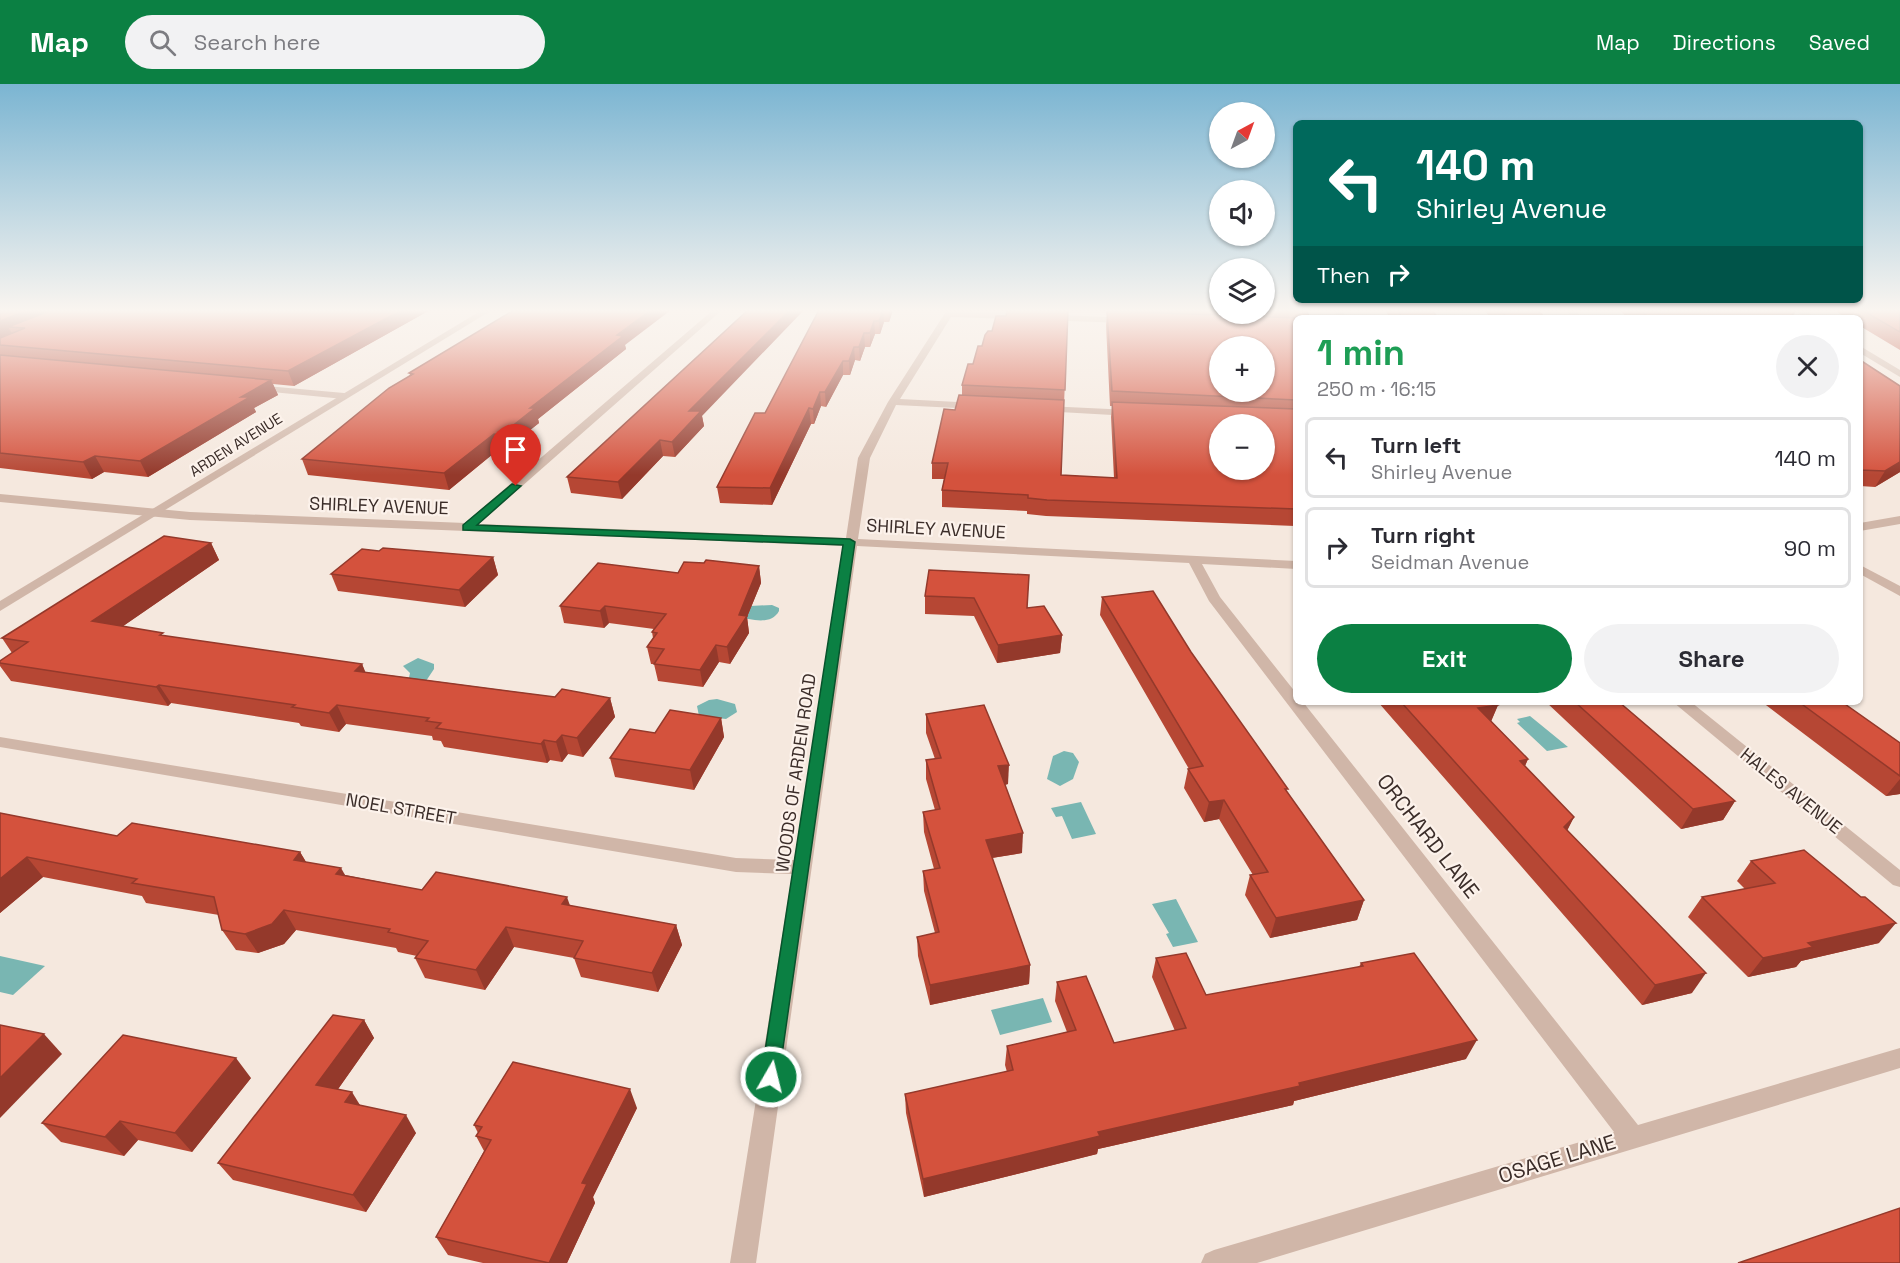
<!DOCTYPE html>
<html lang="en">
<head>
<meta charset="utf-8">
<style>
  :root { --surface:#fff; --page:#f2f2f3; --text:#2b2b33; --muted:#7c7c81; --line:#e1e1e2; --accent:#0b8043 }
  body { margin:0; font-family:"Space Grotesk",sans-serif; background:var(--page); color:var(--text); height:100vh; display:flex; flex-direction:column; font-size:22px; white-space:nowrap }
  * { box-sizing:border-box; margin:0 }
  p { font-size:20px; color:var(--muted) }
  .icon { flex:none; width:33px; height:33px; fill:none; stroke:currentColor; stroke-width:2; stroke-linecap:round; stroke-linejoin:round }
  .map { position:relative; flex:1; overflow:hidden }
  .sheet { position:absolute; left:1293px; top:231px; width:570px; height:390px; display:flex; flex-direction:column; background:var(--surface); border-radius:9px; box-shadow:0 2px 4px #0004 }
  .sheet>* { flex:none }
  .banner { position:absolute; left:1293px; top:36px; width:570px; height:183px; border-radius:9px; box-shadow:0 2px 4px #0004; background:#00695c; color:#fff; overflow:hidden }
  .needle { width:39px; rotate:41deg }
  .tools { position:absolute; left:1209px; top:18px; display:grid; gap:12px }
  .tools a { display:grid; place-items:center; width:66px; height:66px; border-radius:50%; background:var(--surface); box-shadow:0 2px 4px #0004; font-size:30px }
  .pin { position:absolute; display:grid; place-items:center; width:51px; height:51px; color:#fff; margin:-62px -26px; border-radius:50% 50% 50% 0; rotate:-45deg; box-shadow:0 0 6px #0007 }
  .pin .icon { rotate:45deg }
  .me { position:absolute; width:66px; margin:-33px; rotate:8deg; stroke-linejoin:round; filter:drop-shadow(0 0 4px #0008) }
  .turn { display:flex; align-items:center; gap:21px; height:126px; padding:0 24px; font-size:27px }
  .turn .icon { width:78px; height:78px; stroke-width:2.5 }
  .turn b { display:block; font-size:42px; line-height:51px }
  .then { display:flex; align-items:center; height:57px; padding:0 24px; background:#0003; gap:12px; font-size:22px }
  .round { display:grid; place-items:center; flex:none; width:63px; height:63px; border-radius:32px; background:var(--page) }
  .overview { display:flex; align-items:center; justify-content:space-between; height:102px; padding:0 24px }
  h1 { font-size:36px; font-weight:600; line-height:45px; color:#1e9e55 }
  .action { display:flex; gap:12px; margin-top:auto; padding:12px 24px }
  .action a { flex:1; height:69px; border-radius:36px; background:var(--accent); color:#fff; font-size:24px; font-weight:600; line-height:69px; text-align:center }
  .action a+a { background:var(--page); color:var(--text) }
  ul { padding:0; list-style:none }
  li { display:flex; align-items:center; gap:18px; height:81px; margin:0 12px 9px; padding:0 12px; border:3px solid var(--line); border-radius:9px }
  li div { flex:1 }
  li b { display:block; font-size:22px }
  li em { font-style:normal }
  header { display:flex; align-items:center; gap:36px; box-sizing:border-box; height:84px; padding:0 30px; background:var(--accent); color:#fff }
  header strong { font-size:28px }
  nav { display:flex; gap:33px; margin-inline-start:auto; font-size:21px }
  .search { width:420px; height:54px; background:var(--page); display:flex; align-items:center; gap:15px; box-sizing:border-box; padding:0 21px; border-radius:33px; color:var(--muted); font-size:22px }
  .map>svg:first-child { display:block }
  .water { fill:#79b6b2 }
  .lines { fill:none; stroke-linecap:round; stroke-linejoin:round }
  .minor { fill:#d0b6a8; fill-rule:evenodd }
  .tertiary { fill:#d0b6a8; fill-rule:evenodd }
  .wall { fill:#b64734 }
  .shaded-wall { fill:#94392b }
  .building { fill:#d4523d; stroke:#94392b; stroke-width:1.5; fill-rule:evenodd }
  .route { fill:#0b8043; stroke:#07532c; stroke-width:1.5 }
  .labels { text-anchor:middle; stroke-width:4.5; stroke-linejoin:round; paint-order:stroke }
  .far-street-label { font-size:15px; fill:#3b2d29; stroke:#fcf2eb }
  .street-label { font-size:18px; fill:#3b2d29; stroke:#fcf2eb }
  .near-street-label { font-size:21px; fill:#3b2d29; stroke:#fcf2eb }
</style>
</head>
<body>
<header>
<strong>Map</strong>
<div class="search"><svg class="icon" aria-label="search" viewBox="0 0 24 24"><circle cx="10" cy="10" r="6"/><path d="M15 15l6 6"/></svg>Search here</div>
<nav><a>Map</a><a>Directions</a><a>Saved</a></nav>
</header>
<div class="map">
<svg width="1900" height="1179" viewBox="0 0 1900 1179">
  <rect width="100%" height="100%" fill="#f5e8de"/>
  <g class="water">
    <path d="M772 521 779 524V527C771 542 751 535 737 533L750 522Z"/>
    <polygon points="418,574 434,580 434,585 426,597 408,598 410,589 403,582"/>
    <polygon points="717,615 735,620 737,628 726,635 699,632 697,622 709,616"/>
    <polygon points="1530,632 1568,663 1547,667 1517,639 1520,638 1517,635"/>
    <polygon points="1064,667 1073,669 1079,678 1073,695 1060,702 1047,695 1053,672"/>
    <polygon points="1081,718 1096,750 1072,755 1062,732 1056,733 1051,724"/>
    <polygon points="1176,815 1198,858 1173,863 1166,850 1169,849 1152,820"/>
    <polygon points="0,872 45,882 13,911 0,908"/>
    <polygon points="1043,914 1052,938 1000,951 991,926"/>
  </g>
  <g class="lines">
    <g class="minor">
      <polygon points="462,226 489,226 490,228 486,230"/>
      <polygon points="713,226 722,226 479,440 846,454 858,374 888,318 947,226 1129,234 1129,238 1126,239 951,233 900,315 977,319 982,322 977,325 896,321 870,374 858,455 1296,477 1296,485 1202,480 1220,513 1296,609 1296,618 1303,618 1638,1041 1900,964 1900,984 1257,1179 1201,1179 1205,1170 1214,1166 1614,1048 1209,517 1189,479 857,462 756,1179 730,1179 792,790 736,788 0,663 0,653 736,774 794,776 845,462 190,436 0,418 0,410 190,428 465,439"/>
      <polygon points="1334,226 1342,226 1346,234 1338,234"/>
      <polygon points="1566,226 1575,226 1582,234 1573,234"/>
      <polygon points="1795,226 1805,226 1815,234 1805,234"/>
      <polygon points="1860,262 1900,286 1900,293 1860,269"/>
      <polygon points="255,301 344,309 349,312 344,315 252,306 250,304"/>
      <polygon points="1046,322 1130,326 1135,329 1130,332 1042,327 1042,323"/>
      <polygon points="1900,432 1900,440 1860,447 1860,439"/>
      <polygon points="1860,481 1900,502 1900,512 1860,490"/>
      <polygon points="1673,618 1691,618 1900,786 1900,803 1893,801"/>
    </g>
    <polygon class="tertiary" points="482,226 492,226 0,527 0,517"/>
  </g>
  <g class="wall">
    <polygon points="0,226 430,226 294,302 273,300 278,311 254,324 256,328 148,393 104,388 92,395 0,384"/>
    <polygon points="819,226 893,226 889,238 884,238 880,250 875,250 870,263 865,263 860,277 855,276 850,291 843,291 826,323 821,322 814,340 811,340 772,421 720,419 717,403 765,329"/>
    <polygon points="1068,226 1061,391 1114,394 1111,333 1112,322 1110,322 1106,241 1107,230 1106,230 1106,226 1220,226 1220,230 1264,230 1264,226 1306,226 1310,234 1296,234 1296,441 1295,442 1046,432 1027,430 1027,427 942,423 942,406 944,395 932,395 932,379 962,311 962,301 982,262 992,247 1006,232"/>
    <polygon points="1385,226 1432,226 1438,234 1390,234"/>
    <polygon points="1484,226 1538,226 1545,234 1491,234"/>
    <polygon points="1619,226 1797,226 1793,232 1796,234 1628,234"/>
    <polygon points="1834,226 1900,226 1900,266 1860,242 1860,234 1846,234"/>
    <polygon points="625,261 626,265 538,335 539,339 505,366 499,365 449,406 308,391 302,375 410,291 409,289"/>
    <polygon points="1860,276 1900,302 1900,388 1875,403 1860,402"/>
    <polygon points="702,332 704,342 675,373 663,372 622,415 571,409 567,393"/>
    <polygon points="211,459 219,476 123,542 165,552 362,580 365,588 555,613 610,614 615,633 583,673 568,670 562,678 550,676 547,679 444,663 441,657 433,656 432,652 346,640 339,648 301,642 299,639 171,619 168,622 11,597 0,582 0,577 12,569 2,554"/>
    <polygon points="379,467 493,473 498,491 465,523 338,507 331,490"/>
    <polygon points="759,482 761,499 747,533 749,549 730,580 719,578 703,603 658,597 654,580 651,580 647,563 653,554 652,548 654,545 609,539 604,544 564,539 560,522 678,489"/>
    <polygon points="1029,491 1027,524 1062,551 1060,569 997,579 974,532 925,530 925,512"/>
    <polygon points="1102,513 1191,568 1287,708 1364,816 1357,836 1270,854 1245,811 1250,791 1253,791 1219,735 1204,738 1184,704 1188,685 1189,685 1100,531"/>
    <polygon points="1378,618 1495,618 1498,621 1491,637 1528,675 1525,682 1574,733 1567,746 1692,909 1642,921"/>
    <polygon points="1546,618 1619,618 1735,717 1723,736 1681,745"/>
    <polygon points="1762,618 1849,618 1846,621 1900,659 1900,710 1886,712"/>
    <polygon points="926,630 1008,700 1005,701 1022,769 992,774 1030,881 1029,900 930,921 918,872 917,853 935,849 924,807 923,787 934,785 924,748 923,728 935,726 926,695 926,676 935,675 926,649"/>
    <polygon points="721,634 724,653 694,706 615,693 610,674 655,649"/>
    <polygon points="0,729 117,752 300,768 306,778 345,791 422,806 570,822 676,841 682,861 658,908 581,893 574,874 514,863 485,906 425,894 415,874 417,872 398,868 396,864 296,846 284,860 258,869 236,866 222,846 219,831 146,819 142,812 43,793 0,829"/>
    <polygon points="1751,777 1879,859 1801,877 1796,883 1748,893 1688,833 1702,813 1745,805 1737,797"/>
    <polygon points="1156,874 1206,911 1359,883 1361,879 1466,975 1294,1017 1293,1021 1098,1065 1097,1070 924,1113 906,1029 905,1010 1007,988 1005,981 1007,962 1067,948 1055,917 1057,898 1114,959 1175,947 1152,893"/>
    <polygon points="364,936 374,954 338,1005 360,1021 416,1049 366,1128 233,1096 218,1079"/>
    <polygon points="251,994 192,1068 138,1056 124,1072 61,1058 42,1039"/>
    <polygon points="637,1024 593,1113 595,1119 567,1179 483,1179 448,1171 436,1153 484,1067 476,1052 478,1049 474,1041"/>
  </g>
  <g class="shaded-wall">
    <polygon points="28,226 68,226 8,243 12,249 0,254 0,237"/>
    <polygon points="402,226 430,226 294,302 288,287"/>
    <polygon points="651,226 671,226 625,261 626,265 538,335 539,339 505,366 501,351 530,324 617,251"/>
    <polygon points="790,226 804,226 702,332 704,342 675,373 672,358 689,327"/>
    <polygon points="883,226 884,238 880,250 879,237"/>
    <polygon points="888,226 893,226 889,238"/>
    <polygon points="874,237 875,250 870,263 870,249"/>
    <polygon points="864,249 865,263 860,277 859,263"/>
    <polygon points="854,263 855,276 850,291 849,277"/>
    <polygon points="843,277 843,291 826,323 825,308"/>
    <polygon points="271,296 278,311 254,324 256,328 148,393 140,377 241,313"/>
    <polygon points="820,308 821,322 814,340 813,325"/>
    <polygon points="809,324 811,340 772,421 770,404"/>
    <polygon points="494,350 499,365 449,406 444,389"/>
    <polygon points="660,356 663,372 622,415 618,398"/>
    <polygon points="95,372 104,388 92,395 83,378"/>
    <polygon points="1900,378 1900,388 1875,403 1885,387"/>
    <polygon points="211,459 219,476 103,556 92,537"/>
    <polygon points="493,473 498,491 465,523 459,506"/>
    <polygon points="759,482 761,499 747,533 749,549 730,580 727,563 739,531"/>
    <polygon points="605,522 609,539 604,544 600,527"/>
    <polygon points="1062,551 1060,569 997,579 998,561"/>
    <polygon points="716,561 719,578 703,603 700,586"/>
    <polygon points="362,580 370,599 355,587"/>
    <polygon points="159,601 171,619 168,622 156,603"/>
    <polygon points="610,614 615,633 583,673 577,654"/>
    <polygon points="337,621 346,640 339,648 329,629"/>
    <polygon points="1498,621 1490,640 1478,624"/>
    <polygon points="721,634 724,653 694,706 690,686"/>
    <polygon points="562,651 568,670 562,678 556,658"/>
    <polygon points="544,656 550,676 547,679 541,660"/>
    <polygon points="1528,675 1519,695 1520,677"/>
    <polygon points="1009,681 1008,700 997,702 998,682"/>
    <polygon points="1900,695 1900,710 1886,712"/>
    <polygon points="1224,716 1219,735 1204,738 1209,718"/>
    <polygon points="1735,717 1723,736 1681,745 1693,725"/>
    <polygon points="1574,733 1564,753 1564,743"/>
    <polygon points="1023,749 1022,769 985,775 986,756"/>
    <polygon points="300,768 312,788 294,776"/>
    <polygon points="27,773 43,793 0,829 0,795"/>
    <polygon points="341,784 352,803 336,790"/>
    <polygon points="567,813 574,833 562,820"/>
    <polygon points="1364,816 1357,836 1270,854 1276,834"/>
    <polygon points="284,826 296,846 284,860 258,869 245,850"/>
    <polygon points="1896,839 1879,859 1801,877 1796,883 1748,893 1763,874 1808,859"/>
    <polygon points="676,841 682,861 658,908 652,889"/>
    <polygon points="506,843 514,863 485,906 476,886"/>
    <polygon points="1030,881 1029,900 930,921 930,901"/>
    <polygon points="1706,889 1692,909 1642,921 1655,901"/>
    <polygon points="364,936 374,954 329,1018 316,1001"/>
    <polygon points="44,950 62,970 0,1034 0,994"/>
    <polygon points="1477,956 1466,975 1294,1017 1293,1021 1098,1065 1097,1070 924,1113 923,1095 1098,1048"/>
    <polygon points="236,974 251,994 192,1068 175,1049"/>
    <polygon points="630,1005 637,1024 593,1113 595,1119 567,1179 549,1179 582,1099"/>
    <polygon points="352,1008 363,1026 345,1018"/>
    <polygon points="406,1031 416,1049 366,1128 353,1111"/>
    <polygon points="120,1037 138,1056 124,1072 105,1053"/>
  </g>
  <g class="building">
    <polygon points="0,226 28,226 0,237"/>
    <polygon points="52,226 402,226 288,287 0,261 0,254 25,244 8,243"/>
    <polygon points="514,226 651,226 617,251 623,252 530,324 535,324 501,351 494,350 444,389 302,375 389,304 413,290 409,289"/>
    <polygon points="748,226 790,226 689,327 701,327 672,358 660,356 618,398 567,393"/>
    <polygon points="819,226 883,226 879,237 874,237 870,249 864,249 859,263 854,263 849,277 843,277 825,308 820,308 813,325 809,324 770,404 717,403 755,329 765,329"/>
    <polygon points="1007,226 1068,226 1065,306 962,301 968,280 973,280 978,262 982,262 985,251 988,247 992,247 996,232 1006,232"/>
    <path d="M1301 226H1306L1310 234H1296V316L1112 307 1107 227 1299 234ZM1220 262H1264V308H1220Z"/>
    <polygon points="1397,226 1432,226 1438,234 1403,234"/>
    <polygon points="1500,226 1538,226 1545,234 1508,234"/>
    <polygon points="1640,226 1795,226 1792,231 1796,234 1650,234"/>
    <polygon points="1862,226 1900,226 1900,248"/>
    <polygon points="0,271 271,296 241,313 250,313 140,377 95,372 83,378 0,369"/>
    <polygon points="1860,276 1900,302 1900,378 1885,387 1860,386"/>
    <path d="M959 311 1064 316 1061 391 1117 394 1112 318 1296 325V425L1047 416 1028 414V411L942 406 948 379H932L944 325 955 326ZM1220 340H1264V386H1220Z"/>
    <polygon points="164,452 211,459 92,537 163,549 160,551 362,580 355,587 555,613 562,605 610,614 577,654 562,651 556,658 544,656 541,660 436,644 441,639 426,637 429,634 337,621 329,629 292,623 295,621 159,601 156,603 0,579 0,577 28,558 2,554"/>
    <polygon points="383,464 493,473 459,506 331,490 362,465 379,467"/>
    <polygon points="706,476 759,482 739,531 747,532 727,563 716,561 700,586 654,580 664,565 647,563 657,549 652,548 666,530 605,522 600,527 560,522 598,479 678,489 684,478 704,479"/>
    <polygon points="929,486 1029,491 1027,524 1044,522 1062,551 998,561 974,514 925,512"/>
    <polygon points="1153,507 1191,568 1288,705 1285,705 1364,816 1276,834 1250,791 1268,788 1224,716 1209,718 1188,685 1203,682 1102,513"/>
    <polygon points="1401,618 1495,618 1498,621 1478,624 1528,675 1520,677 1574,733 1564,743 1706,889 1655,901"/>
    <polygon points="1575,618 1619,618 1735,717 1693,725"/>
    <polygon points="1799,618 1842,618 1900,659 1900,692"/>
    <polygon points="984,621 1009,681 998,682 1023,749 986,756 1030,881 930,901 917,853 939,848 923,787 940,784 923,728 940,725 926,676 941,674 926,630"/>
    <polygon points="670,626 721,634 690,686 610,674 630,645 655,649"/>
    <polygon points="0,729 117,752 132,739 300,768 294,776 341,784 336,790 422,806 436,788 567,813 562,820 676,841 652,889 574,874 583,857 506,843 476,886 415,874 428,857 388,848 390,845 284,826 272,840 245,850 222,846 214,813 132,799 137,795 27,773 0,795"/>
    <polygon points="1804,766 1861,813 1865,813 1896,839 1808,859 1813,863 1763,874 1702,813 1775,799 1751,777"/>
    <polygon points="1186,869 1206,911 1363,882 1361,879 1414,869 1477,956 1299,999 1300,1002 1098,1048 1100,1052 923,1095 905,1010 1013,986 1007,962 1076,946 1057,898 1086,892 1114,959 1186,944 1156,874"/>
    <polygon points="333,931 364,936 316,1001 352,1008 345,1018 406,1031 353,1111 218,1079"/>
    <polygon points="0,941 44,950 0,994"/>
    <polygon points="123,951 236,974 175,1049 120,1037 105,1053 42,1039"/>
    <polygon points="513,978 630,1005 582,1099 587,1100 549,1179 436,1153 491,1056 476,1052 482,1043 474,1041"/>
    <polygon points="1900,1124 1900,1179 1738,1179"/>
  </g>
  <linearGradient id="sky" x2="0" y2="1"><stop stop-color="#7bb5d2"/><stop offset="0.58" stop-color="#faf5f0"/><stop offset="1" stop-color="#faf5f0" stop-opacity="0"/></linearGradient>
  <rect width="1900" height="391" fill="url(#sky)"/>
  <polygon class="route" points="512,400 521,402 477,441 850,455 855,458 778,999 771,1002 764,999 761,993 843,461 463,446 463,441"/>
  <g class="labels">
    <g class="far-street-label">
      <text transform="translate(236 361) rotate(-32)" y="5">ARDEN AVENUE</text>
    </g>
    <g class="street-label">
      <text transform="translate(379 422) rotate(2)" y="6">SHIRLEY AVENUE</text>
      <text transform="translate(936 445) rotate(3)" y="6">SHIRLEY AVENUE</text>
      <text transform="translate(796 689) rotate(-82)" y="6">WOODS OF ARDEN ROAD</text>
      <text transform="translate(1791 707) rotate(39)" y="6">HALES AVENUE</text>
      <text transform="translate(401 725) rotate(10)" y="6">NOEL STREET</text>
    </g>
    <g class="near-street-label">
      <text transform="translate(1428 752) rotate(52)" y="7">ORCHARD LANE</text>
      <text transform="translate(1557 1075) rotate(-17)" y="7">OSAGE LANE</text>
    </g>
  </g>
</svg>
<div class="tools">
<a><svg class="needle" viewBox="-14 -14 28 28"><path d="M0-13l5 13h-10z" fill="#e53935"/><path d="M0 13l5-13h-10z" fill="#7c7c81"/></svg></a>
<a><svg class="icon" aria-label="sound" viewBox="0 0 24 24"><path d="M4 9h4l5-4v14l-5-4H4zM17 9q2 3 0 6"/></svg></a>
<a><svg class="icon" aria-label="layers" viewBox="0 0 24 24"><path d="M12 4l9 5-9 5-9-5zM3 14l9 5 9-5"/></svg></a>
<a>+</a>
<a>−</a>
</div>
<div class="pin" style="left:516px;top:402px;background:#d93025"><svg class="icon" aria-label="arrive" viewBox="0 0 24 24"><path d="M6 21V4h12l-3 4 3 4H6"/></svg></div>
<svg class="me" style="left:771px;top:993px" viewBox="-20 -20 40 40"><circle r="17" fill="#0b8043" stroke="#fff" stroke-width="3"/><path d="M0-11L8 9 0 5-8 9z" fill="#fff"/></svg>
<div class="banner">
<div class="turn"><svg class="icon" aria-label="left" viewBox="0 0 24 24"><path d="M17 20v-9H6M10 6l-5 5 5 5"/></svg><div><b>140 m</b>Shirley Avenue</div></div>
<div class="then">Then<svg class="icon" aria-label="right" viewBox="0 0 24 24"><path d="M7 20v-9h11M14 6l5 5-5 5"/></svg></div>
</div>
<section class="sheet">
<div class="overview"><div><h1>1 min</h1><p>250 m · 16:15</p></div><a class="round"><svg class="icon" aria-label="close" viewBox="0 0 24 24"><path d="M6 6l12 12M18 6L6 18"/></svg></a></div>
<ul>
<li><svg class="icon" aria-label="left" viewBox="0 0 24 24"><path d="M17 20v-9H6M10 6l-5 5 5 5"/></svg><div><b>Turn left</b><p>Shirley Avenue</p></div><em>140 m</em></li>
<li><svg class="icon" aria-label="right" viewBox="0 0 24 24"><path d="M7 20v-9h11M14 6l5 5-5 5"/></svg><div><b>Turn right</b><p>Seidman Avenue</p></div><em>90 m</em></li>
</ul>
<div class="action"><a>Exit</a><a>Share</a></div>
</section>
</div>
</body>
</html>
